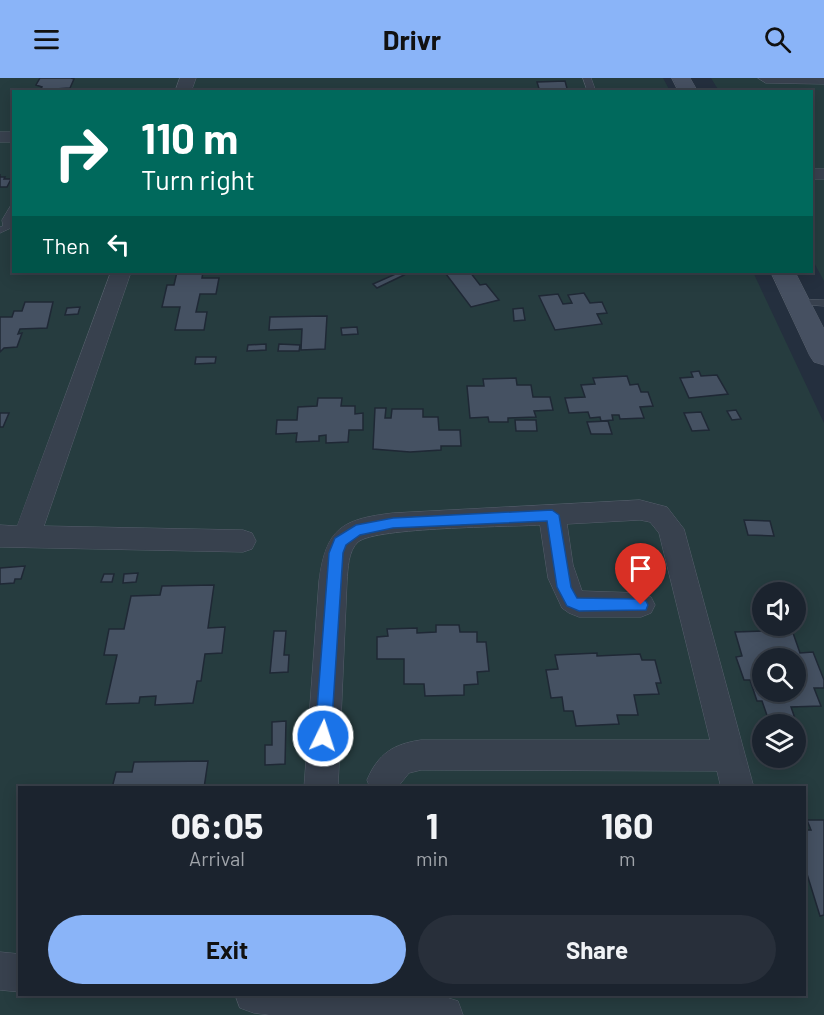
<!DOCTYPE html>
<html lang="en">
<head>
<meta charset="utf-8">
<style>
  :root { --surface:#1b232e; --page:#282f3a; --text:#f1f3f6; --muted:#a0a4aa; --line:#39404a; --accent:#8ab4f8 }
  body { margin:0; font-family:Barlow,sans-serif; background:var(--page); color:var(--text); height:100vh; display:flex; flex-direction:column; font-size:22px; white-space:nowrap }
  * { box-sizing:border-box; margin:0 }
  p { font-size:20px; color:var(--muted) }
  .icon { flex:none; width:33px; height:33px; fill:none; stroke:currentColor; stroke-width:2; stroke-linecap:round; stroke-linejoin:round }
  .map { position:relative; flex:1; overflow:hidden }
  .details { position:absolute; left:18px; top:708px; width:788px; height:210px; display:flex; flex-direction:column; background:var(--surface); border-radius:0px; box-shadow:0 3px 15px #0003,0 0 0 2px var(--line) }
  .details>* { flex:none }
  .guide { position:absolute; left:12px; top:12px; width:801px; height:183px; border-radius:0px; box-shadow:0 3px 15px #0003,0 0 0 2px var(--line); background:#00695c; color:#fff; overflow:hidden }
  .buttons { position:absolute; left:752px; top:504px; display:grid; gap:12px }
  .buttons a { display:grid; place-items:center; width:54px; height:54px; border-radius:50%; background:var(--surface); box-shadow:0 3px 15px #0003,0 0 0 2px var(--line); font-size:30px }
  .pin { position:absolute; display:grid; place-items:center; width:51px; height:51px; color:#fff; margin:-62px -26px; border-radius:50% 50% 50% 0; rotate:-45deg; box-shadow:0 0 6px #0007 }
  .pin .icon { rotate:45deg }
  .me { position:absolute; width:66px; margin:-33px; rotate:4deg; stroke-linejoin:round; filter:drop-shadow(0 0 4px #0008) }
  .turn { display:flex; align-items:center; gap:21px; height:126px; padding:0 30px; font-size:27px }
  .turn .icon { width:78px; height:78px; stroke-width:2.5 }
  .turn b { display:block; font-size:42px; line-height:51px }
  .then { display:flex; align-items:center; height:57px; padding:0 30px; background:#0003; gap:12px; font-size:22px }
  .eta { display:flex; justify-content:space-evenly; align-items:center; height:102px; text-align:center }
  .eta b { font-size:36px; font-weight:700; line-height:42px }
  .action { display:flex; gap:12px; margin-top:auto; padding:12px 30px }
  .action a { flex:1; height:69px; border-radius:36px; background:var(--accent); color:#111; font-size:24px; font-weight:700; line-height:69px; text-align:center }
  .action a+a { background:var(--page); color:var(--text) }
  header { display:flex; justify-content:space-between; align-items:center; height:78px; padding:0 30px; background:var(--accent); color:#111; font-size:27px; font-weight:700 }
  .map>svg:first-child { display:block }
  .green { fill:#263c3f; fill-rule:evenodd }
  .building { fill:#455162; stroke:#1f2835; stroke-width:1.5; fill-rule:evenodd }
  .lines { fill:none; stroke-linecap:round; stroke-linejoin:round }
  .service-casing { stroke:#565f6c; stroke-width:1 }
  .minor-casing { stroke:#565f6c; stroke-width:1 }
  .secondary-casing { stroke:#565f6c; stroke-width:1 }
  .service { fill:#38414e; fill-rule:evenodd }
  .minor { fill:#38414e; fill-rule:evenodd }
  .secondary { fill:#465061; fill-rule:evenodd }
  .route { fill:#1a73e8; stroke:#114b97; stroke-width:1.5 }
</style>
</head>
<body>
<header><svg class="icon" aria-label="menu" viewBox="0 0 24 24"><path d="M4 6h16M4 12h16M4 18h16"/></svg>Drivr<svg class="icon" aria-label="search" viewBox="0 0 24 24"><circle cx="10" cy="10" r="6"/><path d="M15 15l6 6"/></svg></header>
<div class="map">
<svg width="824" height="937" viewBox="0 0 824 937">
  <rect width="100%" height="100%" fill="#242f3e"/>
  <g class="green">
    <path d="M0 0H663L670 13 14 14V194H753L824 345V937H0ZM762 514H795V548H762ZM762 580H795V614H762ZM762 646H795V680H762ZM20 710H804V916H20Z"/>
    <polygon points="711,0 824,0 824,203 812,181 812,14 719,13"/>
  </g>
  <g class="building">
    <polygon points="40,0 71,0 74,1 70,10 40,12 42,9 36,7"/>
    <polygon points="565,3 568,14 540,14 537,4"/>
    <polygon points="0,96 0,99 5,99 4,101 11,101 7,109 0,109"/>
    <polygon points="177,194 203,194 202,200 219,200 216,216 200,216 196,234 207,234 204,252 175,252 180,229 162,229 167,207 174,207"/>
    <polygon points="400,194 404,197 377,210 373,206"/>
    <polygon points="456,194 470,194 480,207 486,206 499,222 471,229 446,196"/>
    <polygon points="584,215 590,225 602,224 607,235 597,236 602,246 555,252 539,218 558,216 563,226 572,225 568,217"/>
    <polygon points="25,224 53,224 47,250 20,251 18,256 22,255 17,269 4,270 0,274 0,239 12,239 14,233 22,233"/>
    <polygon points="80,229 78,236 65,237 67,230"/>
    <polygon points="523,230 525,242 514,243 513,231"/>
    <polygon points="327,238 325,271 301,272 302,251 269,252 270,239"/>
    <polygon points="357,249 358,256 342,257 341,250"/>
    <polygon points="266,266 266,272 247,273 248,267"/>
    <polygon points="279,266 300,267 299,273 278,273"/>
    <polygon points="196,279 216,279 215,285 195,286"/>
    <polygon points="699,293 701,298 717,297 728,316 689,320 680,300 693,299 691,294"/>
    <polygon points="627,298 630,307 638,306 641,314 648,314 653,328 640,329 644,340 620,341 619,337 612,337 613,342 601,343 600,339 590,340 588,334 569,335 565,320 585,319 581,307 595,306 593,300"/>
    <polygon points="516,300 517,307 531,307 533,319 550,319 553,332 534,333 536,339 508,340 508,344 489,344 488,339 470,340 467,308 484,308 483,301"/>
    <polygon points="318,320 342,320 341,328 355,328 355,336 363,335 363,352 349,352 348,364 326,365 326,357 319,358 319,363 296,364 297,355 276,356 277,342 297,342 298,329 317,328"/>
    <polygon points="375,330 386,330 385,340 391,340 392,331 423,331 423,339 438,339 439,352 460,352 461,368 441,368 441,372 410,374 373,371"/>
    <polygon points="736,332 741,341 732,342 727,333"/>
    <polygon points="701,334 709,352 692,353 684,335"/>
    <polygon points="0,335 9,335 3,349 0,349"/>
    <polygon points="515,342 536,342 537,353 516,353"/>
    <polygon points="608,343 612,356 591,356 587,344"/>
    <polygon points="744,442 770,443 774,458 748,457"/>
    <polygon points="25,488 21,501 15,501 14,505 0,506 0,490"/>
    <polygon points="138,495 136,504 123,505 124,496"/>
    <polygon points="104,496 114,496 112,504 101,504"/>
    <polygon points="214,507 208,550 225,549 222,575 205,576 201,603 197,603 193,625 155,627 156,618 140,619 139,625 106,626 117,577 104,577 109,551 124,551 131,518 160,517 162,508"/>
    <polygon points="436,547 459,547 460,554 477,554 477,564 486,564 489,593 477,594 478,606 464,607 464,617 425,618 424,606 404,606 404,581 377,581 377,559 388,558 387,551 417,550 417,555 436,554"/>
    <path d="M792 552 800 575 813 574 824 602V610H814L821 628 791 629 800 655H795V646H770L762 623H757L750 602H744L736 579 742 578 735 554ZM762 580H795V614H762Z"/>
    <polygon points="274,553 286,553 284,577 289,577 288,594 270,595"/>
    <polygon points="597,575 597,578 640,576 642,582 655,582 661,605 656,605 659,616 634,617 638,637 617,637 619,646 576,648 573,633 564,633 562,619 551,620 546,592 558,591 555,577"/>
    <polygon points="286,643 285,686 265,687 265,667 272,667 272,644"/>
    <polygon points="208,683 204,710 112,710 116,694 132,694 134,684"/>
    <polygon points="807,742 824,742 824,837 820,838 807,796 804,796 804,752 811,752"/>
  </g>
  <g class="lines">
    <g class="service-casing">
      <g id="service">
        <polygon points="583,0 591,0 596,14 588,14"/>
        <polygon points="14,126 13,149 0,155 0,149 3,148 2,142 11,127"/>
        <polygon points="799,221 824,222 824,228 795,226 794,224"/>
      </g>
    </g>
    <g class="minor-casing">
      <g id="minor">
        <polygon points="180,0 196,0 191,14 175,14"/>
        <polygon points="758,0 824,0 824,6 766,5"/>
        <rect x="0" y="54" width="14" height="10"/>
        <rect x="812" y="91" width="12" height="10"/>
        <polygon points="111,194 131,194 44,448 243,452 252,455 256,463 252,471 243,474 0,469 0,447 17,448"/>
        <path d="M640 422 667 429 684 451 754 710H721L717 693 421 692 409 695 397 710H370L367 702C378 676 393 666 421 662H710L659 455 650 444 640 442 567 446 573 487 582 513 641 515 651 519 655 527 651 535 641 539H579L569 535 562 530 548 500 540 447C509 449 376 449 358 464 348 473 348 491 347 503L338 710H304L319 503C326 450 342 441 393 435Z"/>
        <polygon points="0,874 20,876 20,914 0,912"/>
        <polygon points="235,916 435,916 458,923 463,937 270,937 254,935 240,930"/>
      </g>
    </g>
    <g class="secondary-casing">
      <g id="secondary">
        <polygon points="672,0 690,0 698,14 679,14"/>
        <polygon points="771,194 795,194 824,251 824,287 814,284 810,278"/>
      </g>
    </g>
    <use href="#service" class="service"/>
    <use href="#minor" class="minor"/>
    <use href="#secondary" class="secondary"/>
  </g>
  <polygon class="route" points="552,432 559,437 571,509 577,520 641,521 646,523 648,527 646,532 579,533 567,528 557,509 547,443 393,450 360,457 346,467 343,475 331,658 329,663 323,665 318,663 315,658 329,475 335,460 356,447 393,440"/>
</svg>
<div class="buttons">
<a><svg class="icon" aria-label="sound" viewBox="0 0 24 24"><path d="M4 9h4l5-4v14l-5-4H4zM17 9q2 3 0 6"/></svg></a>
<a><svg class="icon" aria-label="search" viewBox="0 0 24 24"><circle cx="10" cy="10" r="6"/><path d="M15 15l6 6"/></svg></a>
<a><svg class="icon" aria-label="layers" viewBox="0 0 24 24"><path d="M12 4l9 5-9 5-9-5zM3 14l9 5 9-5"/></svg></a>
</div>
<div class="pin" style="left:641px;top:527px;background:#d93025"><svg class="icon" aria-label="arrive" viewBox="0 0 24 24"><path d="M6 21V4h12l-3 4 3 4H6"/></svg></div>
<svg class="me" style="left:323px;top:658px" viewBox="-20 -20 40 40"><circle r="17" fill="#1a73e8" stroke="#fff" stroke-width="3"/><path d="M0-11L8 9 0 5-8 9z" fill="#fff"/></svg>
<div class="guide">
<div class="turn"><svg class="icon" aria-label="right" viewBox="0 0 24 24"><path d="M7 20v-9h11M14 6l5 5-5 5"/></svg><div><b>110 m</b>Turn right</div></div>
<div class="then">Then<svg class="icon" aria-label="left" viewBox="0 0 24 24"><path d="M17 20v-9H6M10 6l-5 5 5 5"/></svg></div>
</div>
<section class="details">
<div class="eta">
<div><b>06:05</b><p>Arrival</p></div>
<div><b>1</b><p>min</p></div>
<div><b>160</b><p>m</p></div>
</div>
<div class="action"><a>Exit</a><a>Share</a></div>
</section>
</div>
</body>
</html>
